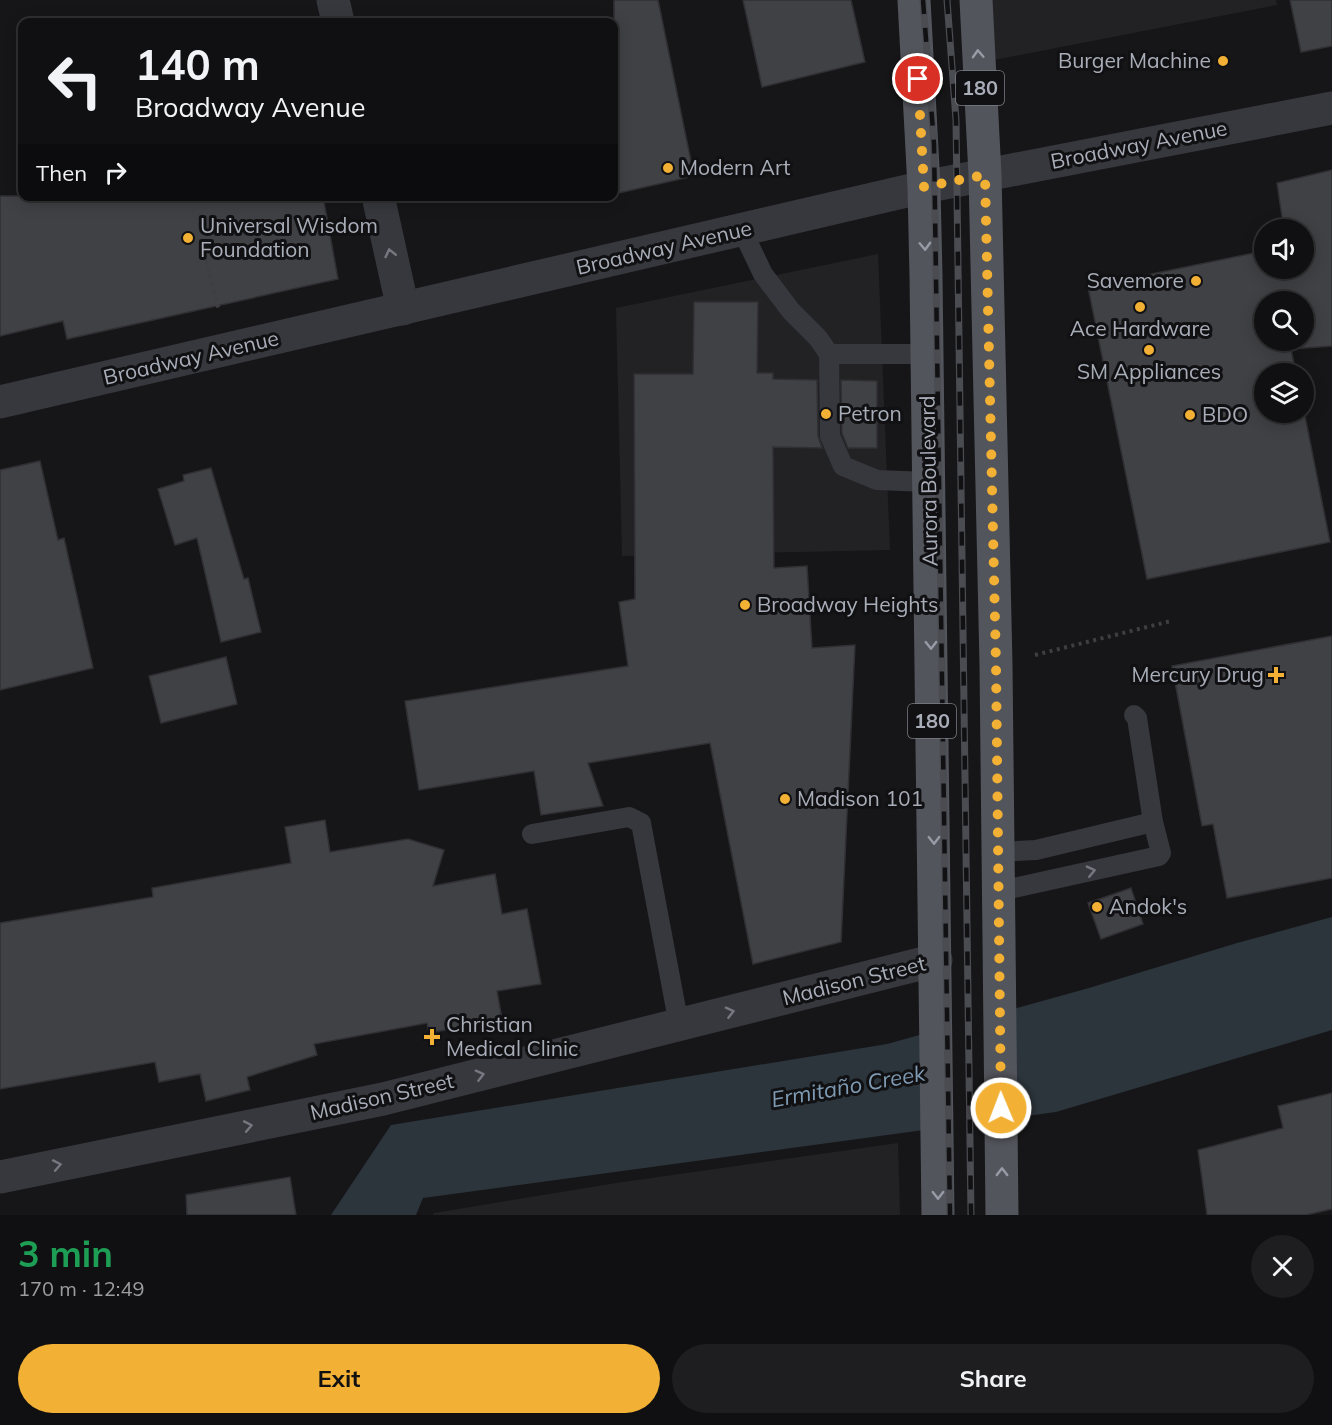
<!DOCTYPE html>
<html lang="en">
<head>
<meta charset="utf-8">
<style>
  :root { --surface:#101012; --page:#1e1e20; --text:#f1f3f6; --muted:#9c9d9f; --line:#303032; --accent:#f2b134 }
  body { margin:0; font-family:Mulish,sans-serif; background:var(--page); color:var(--text); height:100vh; display:flex; flex-direction:column; font-size:22px; white-space:nowrap }
  * { box-sizing:border-box; margin:0 }
  p { font-size:20px; color:var(--muted) }
  .icon { flex:none; width:33px; height:33px; fill:none; stroke:currentColor; stroke-width:2; stroke-linecap:round; stroke-linejoin:round }
  .map { position:relative; height:1215px; overflow:hidden }
  .details { display:flex; flex-direction:column; background:var(--surface); flex:1 }
  .details>* { flex:none }
  .guide { position:absolute; left:18px; top:18px; width:600px; height:183px; border-radius:12px; box-shadow:0 3px 15px #0003,0 0 0 2px var(--line); background:#101012; color:var(--text); overflow:hidden }
  .fabs { position:absolute; left:1254px; top:219px; display:grid; gap:12px }
  .fabs a { display:grid; place-items:center; width:60px; height:60px; border-radius:50%; background:var(--surface); box-shadow:0 3px 15px #0003,0 0 0 2px var(--line); font-size:30px }
  .pin { position:absolute; display:grid; place-items:center; width:51px; height:51px; color:#fff; margin:-26px; border:3px solid #fff; border-radius:50%; box-shadow:0 2px 6px #0007 }
  .me { position:absolute; width:66px; margin:-33px; rotate:359deg; stroke-linejoin:round; filter:drop-shadow(0 0 4px #0008) }
  .turn { display:flex; align-items:center; gap:21px; height:126px; padding:0 18px; font-size:27px }
  .turn .icon { width:78px; height:78px; stroke-width:2.5 }
  .turn b { display:block; font-size:42px; line-height:51px }
  .then { display:flex; align-items:center; height:57px; padding:0 18px; background:#0003; gap:12px; font-size:22px }
  .round { display:grid; place-items:center; flex:none; width:63px; height:63px; border-radius:32px; background:var(--page) }
  .summary { display:flex; align-items:center; justify-content:space-between; height:102px; padding:0 18px }
  h1 { font-size:36px; font-weight:700; line-height:45px; color:#1e9e55 }
  .primary-button { display:flex; gap:12px; margin-top:auto; padding:12px 18px }
  .primary-button a { flex:1; height:69px; border-radius:36px; background:var(--accent); color:#111; font-size:24px; font-weight:700; line-height:69px; text-align:center }
  .primary-button a+a { background:var(--page); color:var(--text) }
  .map>svg:first-child { display:block }
  .built { fill:#222225 }
  .water { fill:#2c353c }
  .pier { fill:#161618 }
  .building { fill:#404145; stroke:#303034; stroke-width:1.5; fill-rule:evenodd }
  .lines { fill:none; stroke-linecap:round; stroke-linejoin:round }
  .path { stroke:#3d3f44; stroke-width:4; stroke-dasharray:3 4.5; stroke-linecap:butt }
  .service { stroke:#37383d; stroke-width:20 }
  .minor { stroke:#37383d; stroke-width:33 }
  .tertiary { stroke:#37383d; stroke-width:33 }
  .primary { stroke:#53555c; stroke-width:33 }
  .rail-casing { stroke:#4a4c52; stroke-width:7 }
  .rail { stroke:#111113; stroke-width:4.5; stroke-dasharray:14; stroke-linecap:butt }
  .oneway { stroke:#979ba6 }
  .oneway2 { stroke:#757881 }
  .route { stroke:#f2b134; stroke-width:10; stroke-dasharray:0 18 }
  .poi-dot { fill:#f2b134; stroke:#111113; stroke-width:2 }
  .labels { text-anchor:middle; stroke-width:6; stroke-linejoin:round; paint-order:stroke }
  .shield { fill:#111113; stroke:#7b7e86; stroke-width:1.5 }
  .shield-label { font-size:20px; font-weight:bold; fill:#a8adb8 }
  .poi-label { font-size:21px; fill:#a8adb8; stroke:#111113; text-anchor:start }
  .street-label { font-size:21px; fill:#a8adb8; stroke:#111113 }
  .water-label { font-size:22px; font-style:italic; fill:#7f9bb3; stroke:#111113 }
</style>
</head>
<body>
<div class="map">
<svg width="1332" height="1215" viewBox="0 0 1332 1215">
  <rect width="100%" height="100%" fill="#161618"/>
  <g class="built">
    <polygon points="990,0 1276,0 1277,5 994,60"/>
    <polygon points="878,254 890,550 622,556 616,308"/>
    <polygon points="898,1143 900,1215 433,1215 434,1213 616,1183"/>
  </g>
  <polygon class="water" points="1332,917 1332,1030 1056,1112 423,1198 416,1215 331,1215 391,1125 887,1044 1089,988 1237,943"/>
  <polygon class="pier" points="1003,1009 1006,1122 927,1133 924,1031"/>
  <g class="building">
    <polygon points="614,0 658,0 694,176 614,194"/>
    <polygon points="743,0 851,0 865,62 762,87"/>
    <polygon points="1290,0 1332,0 1332,46 1301,52"/>
    <path d="M1332 170V346L1291 349 1296 374H1264V412H1304V411L1330 542 1147 579 1088 287 1264 251V268H1304V230H1284L1277 183ZM1264 302H1304V340H1264Z"/>
    <polygon points="0,196 323,196 338,279 67,339 63,321 0,336"/>
    <polygon points="694,302 758,302 757,373 773,373 773,379 817,380 818,436 822,448 773,447 774,568 807,566 812,648 855,645 841,942 753,964 710,743 588,763 603,806 541,815 534,771 419,790 405,701 628,666 619,602 635,599 634,374 693,374"/>
    <polygon points="841,380 877,381 877,448 848,448 842,433"/>
    <polygon points="40,461 58,540 64,538 93,668 0,690 0,470"/>
    <polygon points="211,468 244,579 248,578 261,632 221,642 197,538 175,545 158,489 184,481 183,475"/>
    <polygon points="1332,636 1332,878 1227,898 1213,824 1202,826 1172,666"/>
    <polygon points="226,657 237,704 161,723 149,676"/>
    <polygon points="325,820 330,852 408,839 444,850 433,886 495,874 502,914 527,909 541,984 497,991 502,1019 429,1033 427,1023 314,1044 317,1055 247,1077 250,1090 206,1101 200,1074 159,1082 155,1062 0,1089 0,923 153,897 152,888 291,863 285,827"/>
    <polygon points="1131,888 1143,924 1101,939 1088,903"/>
    <polygon points="1332,1093 1332,1209 1306,1215 1207,1215 1198,1150 1283,1128 1278,1106"/>
    <polygon points="290,1177 296,1215 187,1215 186,1195"/>
  </g>
  <g class="lines">
    <g class="path">
      <polyline points="201,239 219,311"/>
      <polyline points="1035,655 1171,621"/>
    </g>
    <g class="service">
      <polyline points="742,230 763,274 791,311 818,338 829,354 830,436 843,466 877,480 928,482"/>
      <polyline points="829,354 927,354"/>
      <polyline points="532,834 629,817 641,823 679,1025"/>
      <polyline points="999,852 1036,850 1153,822"/>
      <polyline points="1000,891 1159,856 1161,853 1153,822 1137,718 1134,715"/>
    </g>
    <g class="minor">
      <polyline points="333,0 338,22"/>
      <polyline points="378,196 403,309"/>
      <polyline points="0,1177 383,1099 936,960"/>
    </g>
    <polyline class="tertiary" points="0,402 924,187 1332,108"/>
    <g class="primary">
      <polyline points="914,0 924,187 926,276 938,1215"/>
      <polyline points="976,0 985,175 996,665 1002,1215"/>
    </g>
    <g class="rail-casing">
      <g id="rail">
        <polyline points="923,0 934,144 950,1215"/>
        <polyline points="947,0 956,120 971,1215"/>
      </g>
    </g>
    <use href="#rail" class="rail"/>
  </g>
  <defs><path id="oneway-chevron" d="M-2-3.5L2.5 0L-2 3.5" fill="none" stroke-width="1.6" stroke-linecap="round" stroke-linejoin="round" transform="scale(1.5)"/></defs>
  <g class="oneway">
    <use href="#oneway-chevron" transform="translate(978 54) rotate(-93)"/>
    <use href="#oneway-chevron" transform="translate(925 246) rotate(88)"/>
    <use href="#oneway-chevron" transform="translate(931 645) rotate(89)"/>
    <use href="#oneway-chevron" transform="translate(934 840) rotate(89)"/>
    <use href="#oneway-chevron" transform="translate(1002 1172) rotate(-90)"/>
    <use href="#oneway-chevron" transform="translate(938 1195) rotate(90)"/>
  </g>
  <g class="oneway2">
    <use href="#oneway-chevron" transform="translate(390 253) rotate(-103)"/>
    <use href="#oneway-chevron" transform="translate(1091 871) rotate(-13)"/>
    <use href="#oneway-chevron" transform="translate(730 1012) rotate(-14)"/>
    <use href="#oneway-chevron" transform="translate(480 1075) rotate(-14)"/>
    <use href="#oneway-chevron" transform="translate(248 1126) rotate(-11)"/>
    <use href="#oneway-chevron" transform="translate(57 1165) rotate(-11)"/>
  </g>
  <g class="lines">
    <polyline class="route" points="918,79 924,187 985,175 996,665 1001,1108"/>
  </g>
  <g class="poi-dot">
    <circle cx="1223" cy="61" r="6"/>
    <circle cx="668" cy="168" r="6"/>
    <circle cx="188" cy="238" r="6"/>
    <circle cx="1196" cy="281" r="6"/>
    <circle cx="1140" cy="307" r="6"/>
    <circle cx="1149" cy="350" r="6"/>
    <circle cx="826" cy="414" r="6"/>
    <circle cx="1190" cy="415" r="6"/>
    <circle cx="745" cy="605" r="6"/>
    <path d="M1273 666h6v6h6v6h-6v6h-6v-6h-6v-6h6z"/>
    <circle cx="785" cy="799" r="6"/>
    <circle cx="1097" cy="907" r="6"/>
    <path d="M429 1028h6v6h6v6h-6v6h-6v-6h-6v-6h6z"/>
  </g>
  <g class="labels">
    <g class="shield">
      <rect x="956" y="71" width="48" height="34" rx="4.5"/>
      <rect x="908" y="704" width="48" height="34" rx="4.5"/>
    </g>
    <g class="shield-label">
      <text x="980" y="95">180</text>
      <text x="932" y="728">180</text>
    </g>
    <g class="poi-label">
      <text x="1211" y="68" text-anchor="end">Burger Machine</text>
      <text x="680" y="175">Modern Art</text>
      <text x="200" y="233">Universal Wisdom<tspan x="200" dy="24">Foundation</tspan></text>
      <text x="1184" y="288" text-anchor="end">Savemore</text>
      <text x="1140" y="336" text-anchor="middle">Ace Hardware</text>
      <text x="1149" y="379" text-anchor="middle">SM Appliances</text>
      <text x="838" y="421">Petron</text>
      <text x="1202" y="422">BDO</text>
      <text x="757" y="612">Broadway Heights</text>
      <text x="1264" y="682" text-anchor="end">Mercury Drug</text>
      <text x="797" y="806">Madison 101</text>
      <text x="1109" y="914">Andok's</text>
      <text x="446" y="1032">Christian<tspan x="446" dy="24">Medical Clinic</tspan></text>
    </g>
    <g class="street-label">
      <text transform="translate(1139 145) rotate(-11)" y="7">Broadway Avenue</text>
      <text transform="translate(664 248) rotate(-13)" y="7">Broadway Avenue</text>
      <text transform="translate(191 358) rotate(-13)" y="7">Broadway Avenue</text>
      <text transform="translate(929 481) rotate(-91)" y="7">Aurora Boulevard</text>
      <text transform="translate(854 981) rotate(-14)" y="7">Madison Street</text>
      <text transform="translate(382 1097) rotate(-13)" y="7">Madison Street</text>
    </g>
    <g class="water-label">
      <text transform="translate(848 1086) rotate(-10)" y="8">Ermitaño Creek</text>
    </g>
  </g>
</svg>
<div class="fabs">
<a><svg class="icon" aria-label="sound" viewBox="0 0 24 24"><path d="M4 9h4l5-4v14l-5-4H4zM17 9q2 3 0 6"/></svg></a>
<a><svg class="icon" aria-label="search" viewBox="0 0 24 24"><circle cx="10" cy="10" r="6"/><path d="M15 15l6 6"/></svg></a>
<a><svg class="icon" aria-label="layers" viewBox="0 0 24 24"><path d="M12 4l9 5-9 5-9-5zM3 14l9 5 9-5"/></svg></a>
</div>
<div class="pin" style="left:918px;top:79px;background:#d93025"><svg class="icon" aria-label="arrive" viewBox="0 0 24 24"><path d="M6 21V4h12l-3 4 3 4H6"/></svg></div>
<svg class="me" style="left:1001px;top:1108px" viewBox="-20 -20 40 40"><circle r="17" fill="#f2b134" stroke="#fff" stroke-width="3"/><path d="M0-11L8 9 0 5-8 9z" fill="#fff"/></svg>
<div class="guide">
<div class="turn"><svg class="icon" aria-label="left" viewBox="0 0 24 24"><path d="M17 20v-9H6M10 6l-5 5 5 5"/></svg><div><b>140 m</b>Broadway Avenue</div></div>
<div class="then">Then<svg class="icon" aria-label="right" viewBox="0 0 24 24"><path d="M7 20v-9h11M14 6l5 5-5 5"/></svg></div>
</div>
</div>
<section class="details">
<div class="summary"><div><h1>3 min</h1><p>170 m · 12:49</p></div><a class="round"><svg class="icon" aria-label="close" viewBox="0 0 24 24"><path d="M6 6l12 12M18 6L6 18"/></svg></a></div>
<div class="primary-button"><a>Exit</a><a>Share</a></div>
</section>
</body>
</html>
